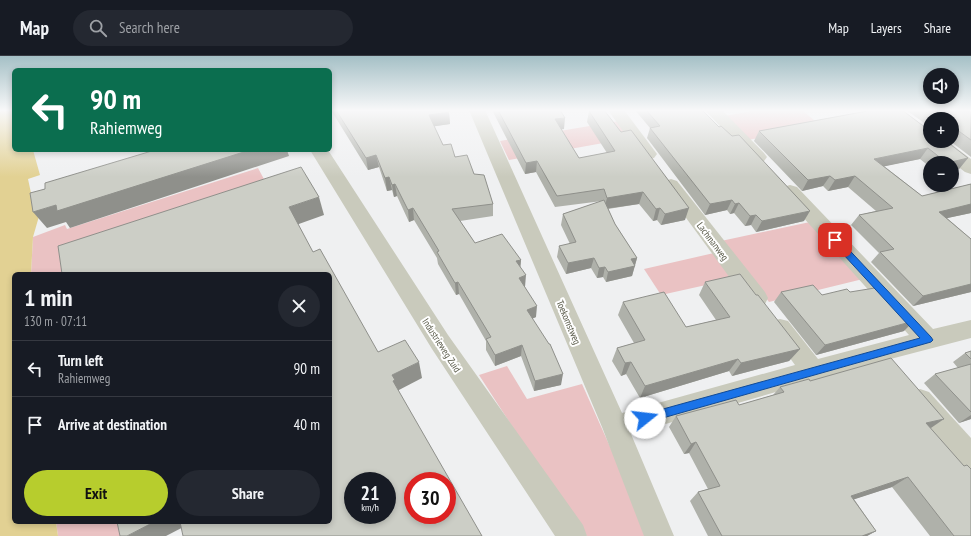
<!DOCTYPE html>
<html lang="en">
<head>
<meta charset="utf-8">
<style>
  :root { --surface:#171b24; --page:#242831; --text:#f1f3f6; --muted:#9ea1a6; --line:#363941; --accent:#b7cd2d }
  body { margin:0; font-family:"PT Sans Narrow",sans-serif; background:var(--page); color:var(--text); height:100vh; display:flex; flex-direction:column; font-size:15px; white-space:nowrap }
  * { box-sizing:border-box; margin:0 }
  p { font-size:13px; color:var(--muted) }
  .icon { flex:none; width:22px; height:22px; fill:none; stroke:currentColor; stroke-width:2; stroke-linecap:round; stroke-linejoin:round }
  .map { position:relative; flex:1; overflow:hidden }
  .sheet { position:absolute; left:12px; top:216px; width:320px; height:252px; display:flex; flex-direction:column; background:var(--surface); border-radius:6px; box-shadow:0 2px 6px #0003 }
  .sheet>* { flex:none }
  .guide { position:absolute; left:12px; top:12px; width:320px; height:84px; border-radius:6px; box-shadow:0 2px 6px #0003; background:#0b6e4f; color:#fff; overflow:hidden }
  .tools { position:absolute; left:923px; top:12px; display:grid; gap:8px }
  .tools a { display:grid; place-items:center; width:36px; height:36px; border-radius:50%; background:var(--surface); box-shadow:0 2px 6px #0003; font-size:20px }
  .speed { position:absolute; left:344px; top:416px; display:flex; gap:8px; font-size:20px; font-weight:700; text-align:center }
  .speed>* { display:grid; place-content:center; width:52px; height:52px; border-radius:50%; background:var(--surface); box-shadow:0 2px 6px #0003; line-height:1 }
  .speed small { font-size:10px; font-weight:400 }
  .speed .limit { border:6px solid #d22; background:#fff; color:#111 }
  .pin { position:absolute; display:grid; place-items:center; width:34px; height:34px; color:#fff; margin:-17px; border-radius:8px; box-shadow:0 2px 6px #0006 }
  .me { position:absolute; width:44px; margin:-22px; rotate:74deg; stroke-linejoin:round; filter:drop-shadow(0 0 3px #0008) }
  .turn { display:flex; align-items:center; gap:14px; height:84px; padding:0 12px; font-size:18px }
  .turn .icon { width:52px; height:52px; stroke-width:2.5 }
  .turn b { display:block; font-size:28px; line-height:34px }
  .round { display:grid; place-items:center; flex:none; width:42px; height:42px; border-radius:21px; background:var(--page) }
  .head { display:flex; align-items:center; justify-content:space-between; height:68px; padding:0 12px }
  h1 { font-size:24px; font-weight:700; line-height:30px }
  .cta { display:flex; gap:8px; margin-top:auto; padding:8px 12px }
  .cta a { flex:1; height:46px; border-radius:24px; background:var(--accent); color:#111; font-size:16px; font-weight:700; line-height:46px; text-align:center }
  .cta a+a { background:var(--page); color:var(--text) }
  ul { padding:0; list-style:none }
  li { display:flex; align-items:center; gap:12px; height:56px; padding:0 12px; border-top:1px solid var(--line) }
  li div { flex:1 }
  li b { display:block; font-size:15px }
  li em { font-style:normal }
  header { display:flex; align-items:center; gap:24px; box-sizing:border-box; height:56px; padding:0 20px; background:var(--surface); border-bottom:1px solid var(--line) }
  header strong { font-size:19px }
  nav { display:flex; gap:22px; margin-inline-start:auto; font-size:14px }
  .search { width:280px; height:36px; background:var(--page); display:flex; align-items:center; gap:10px; box-sizing:border-box; padding:0 14px; border-radius:22px; color:var(--muted); font-size:15px }
  .map>svg:first-child { display:block }
  .green { fill:#eac2c3 }
  .water { fill:#e2d193 }
  .lines { fill:none; stroke-linecap:round; stroke-linejoin:round }
  .minor { fill:#c9cabc; fill-rule:evenodd }
  .wall { fill:#afb1aa }
  .shaded-wall { fill:#8f908b }
  .building { fill:#cccec6; stroke:#8f908b; fill-rule:evenodd }
  .route { fill:#1a73e8; stroke:#114b97 }
  .labels { text-anchor:middle; stroke-width:4; stroke-linejoin:round; paint-order:stroke }
  .street-label { font-size:10px; fill:#595a49; stroke:#fff }
</style>
</head>
<body>
<header>
<strong>Map</strong>
<div class="search"><svg class="icon" aria-label="search" viewBox="0 0 24 24"><circle cx="10" cy="10" r="6"/><path d="M15 15l6 6"/></svg>Search here</div>
<nav><a>Map</a><a>Layers</a><a>Share</a></nav>
</header>
<div class="map">
<svg width="971" height="480" viewBox="0 0 971 480">
  <rect width="100%" height="100%" fill="#eff0f1"/>
  <g class="green">
    <polygon points="758,54 802,54 821,70 748,84 724,60"/>
    <polygon points="619,65 631,82 509,104 500,85"/>
    <polygon points="258,112 273,140 65,211 62,218 31,218 33,181 65,169 67,173"/>
    <polygon points="810,166 863,223 769,246 721,185"/>
    <polygon points="714,197 733,223 661,239 644,213"/>
    <polygon points="507,310 527,343 582,328 645,469 645,480 587,480 566,454 479,319"/>
    <polygon points="56,466 125,466 127,480 58,480"/>
  </g>
  <polygon class="water" points="0,54 14,54 14,94 33,94 40,119 28,123 31,137 42,150 33,181 31,218 14,218 14,466 56,466 58,480 0,480"/>
  <g class="lines">
    <g class="minor">
      <polygon points="469,54 485,54 622,357 795,309 768,272 772,265 780,263 788,265 818,303 909,279 783,139 781,135 783,131 790,129 797,131 933,273 971,264 971,282 879,306 631,378 674,480 644,480 602,371"/>
      <polygon points="608,54 624,54 657,98 654,102 648,103 642,102"/>
      <polygon points="705,54 722,54 764,97 767,101 764,105 758,106 752,105"/>
      <polygon points="930,81 930,85 947,85 971,103 971,118 965,116 930,89 928,85"/>
      <polygon points="310,94 328,94 448,279 583,469 587,480 555,480 432,293"/>
      <polygon points="671,123 677,125 765,236 768,242 765,248 757,251 749,248 662,129 665,125"/>
      <polygon points="920,333 929,336 971,382 971,415 961,411 911,352 907,344 911,336"/>
    </g>
  </g>
  <g class="wall">
    <polygon points="331,54 448,54 449,56 450,68 434,70 443,89 474,118 493,148 493,160 460,165 475,187 521,204 520,211 525,231 536,261 532,263 561,329 534,335 521,300 495,310 486,294 486,285 459,238 456,239 438,208 437,202 414,164 409,166 397,140 394,141 392,134 387,135 379,111 368,114"/>
    <polygon points="492,54 560,54 564,73 561,73 579,102 607,97 587,66 589,55 685,164 661,169 657,164 653,165 639,148 608,153 615,168 637,202 632,220 606,226 603,221 597,222 591,212 566,218 557,201 559,190 570,188 561,169 563,158 602,145 555,151 536,116 525,118"/>
    <polygon points="635,54 702,54 804,165 756,176 751,169 745,170 734,157 730,158 727,154 705,159 647,82 650,72"/>
    <polygon points="873,54 902,54 930,75 930,85 946,85 968,102 959,113 952,115 952,107 930,107 930,111 920,103 884,110 922,140 971,128 971,157 947,162 971,183 971,236 913,250 871,206 879,197 851,169 859,159 876,155 848,131 828,135 823,130 802,135 754,85 759,75"/>
    <polygon points="906,54 971,54 971,101 950,85 952,85 952,63 930,63 930,71"/>
    <polygon points="705,226 756,239 800,293 789,305 732,320 729,315 640,342 626,318 621,320 612,305 617,292 634,287 618,259 623,246 686,271 716,264 699,239"/>
    <polygon points="781,236 822,239 850,236 904,275 816,299 774,246"/>
    <polygon points="971,295 971,363 959,367 924,327 935,318 958,312 953,306 965,297"/>
    <polygon points="810,325 931,372 971,480 930,480 892,431 854,443 876,475 867,480 708,480 690,445 698,436 708,433 689,397 684,398 669,371 676,360 739,349 773,339 780,331"/>
  </g>
  <g class="shaded-wall">
    <polygon points="449,56 450,68 430,71 429,59"/>
    <polygon points="565,62 564,73 553,75 555,63"/>
    <polygon points="928,92 920,103 867,114 874,103"/>
    <polygon points="250,94 287,94 289,100 70,172 66,166 47,172 33,156 56,149"/>
    <polygon points="376,99 379,111 368,114 366,102"/>
    <polygon points="968,102 959,113 952,115 952,107 947,107"/>
    <polygon points="537,105 536,116 525,118 526,107"/>
    <polygon points="830,120 823,130 802,135 808,124"/>
    <polygon points="855,120 848,131 828,135 835,124"/>
    <polygon points="389,121 392,134 387,135 385,122"/>
    <polygon points="395,128 397,140 394,141 392,129"/>
    <polygon points="643,136 639,148 604,153 607,142"/>
    <polygon points="319,141 324,159 296,169 289,151"/>
    <polygon points="732,144 727,154 705,159 710,148"/>
    <polygon points="739,147 734,157 730,158 735,148"/>
    <polygon points="971,148 971,157 929,166 939,156"/>
    <polygon points="413,152 414,164 409,166 408,154"/>
    <polygon points="660,152 657,164 653,165 656,153"/>
    <polygon points="689,152 685,164 661,169 665,158"/>
    <polygon points="810,155 804,165 756,176 762,165"/>
    <polygon points="756,159 751,169 745,170 750,160"/>
    <polygon points="594,202 591,212 566,218 568,207"/>
    <polygon points="637,202 632,220 606,226 608,216 631,203"/>
    <polygon points="521,204 520,216 516,205"/>
    <polygon points="605,211 603,221 597,222 599,212"/>
    <polygon points="526,219 525,231 518,234 519,222"/>
    <polygon points="458,226 459,238 456,239 455,227"/>
    <polygon points="971,228 971,236 913,250 923,240"/>
    <polygon points="537,250 536,261 526,265 527,254"/>
    <polygon points="914,265 904,275 816,299 825,289"/>
    <polygon points="522,289 521,300 495,310 495,299"/>
    <polygon points="800,293 789,305 732,320 741,307"/>
    <polygon points="738,303 729,315 640,342 645,330"/>
    <polygon points="419,306 422,322 397,335 393,325 392,319"/>
    <polygon points="631,306 626,318 621,320 625,307"/>
    <polygon points="563,318 561,329 534,335 535,325"/>
    <polygon points="971,359 971,363 959,367"/>
    <polygon points="944,363 928,374 926,367"/>
    <polygon points="696,386 689,397 684,398 691,388"/>
    <polygon points="908,421 892,431 837,449 851,440"/>
    <polygon points="154,466 193,466 166,480 127,480"/>
    <polygon points="876,475 867,480 862,480"/>
  </g>
  <g class="building">
    <polygon points="336,54 448,54 449,56 429,59 443,89 451,88 455,101 467,99 474,118 484,119 493,148 452,153 475,187 502,178 521,204 516,205 526,219 519,222 537,250 527,254 549,288 550,288 563,318 535,325 522,289 495,299 486,283 491,281 458,226 455,227 437,196 439,195 413,152 408,154 395,128 392,129 389,121 385,122 376,99 366,102"/>
    <polygon points="498,54 560,54 565,62 555,63 579,102 615,95 589,55 591,54 604,54 621,76 631,74 689,152 665,158 660,152 656,153 643,136 607,142 604,133 557,140 537,105 526,107"/>
    <polygon points="646,54 702,54 719,71 721,70 732,80 739,79 810,155 762,165 756,159 750,160 739,147 735,148 732,144 710,148 650,72 660,70"/>
    <polygon points="873,54 902,54 930,75 930,85 946,85 968,102 947,107 928,92 874,103 922,140 971,128 971,148 939,156 971,183 971,228 923,240 880,196 894,193 859,159 893,152 855,120 835,124 830,120 808,124 759,75"/>
    <polygon points="928,54 971,54 971,84 956,73 952,73 952,63 939,63 939,61"/>
    <polygon points="155,94 250,94 57,155 56,149 33,156 30,137 45,133 45,127"/>
    <path d="M301 111 319 141 289 151 313 196 320 193 378 296 405 284 419 306 392 319 395 324 393 325 482 480H183L180 466H330V218H62L58 190ZM353 425H387V459H353ZM413 425H447V459H413Z"/>
    <polygon points="604,144 615,168 637,202 631,203 635,210 608,216 605,211 599,212 594,202 568,207 559,190 576,186 563,158"/>
    <polygon points="740,218 756,239 758,239 800,293 741,307 738,303 645,330 631,306 625,307 617,292 645,284 623,246 664,236 686,271 730,261 705,226"/>
    <polygon points="813,229 822,239 847,233 850,236 881,231 914,265 825,289 781,236"/>
    <polygon points="971,295 971,303 965,297"/>
    <polygon points="891,302 944,363 926,367 964,410 967,409 971,413 971,480 954,480 908,421 851,440 876,475 862,480 722,480 698,436 720,430 696,386 691,388 676,360 736,344 739,349 784,336 780,331 809,323 810,325"/>
    <polygon points="971,308 971,356 935,318"/>
    <polygon points="117,466 154,466 127,480 120,480"/>
  </g>
  <linearGradient id="sky" x2="0" y2="1"><stop stop-color="#a5c0c6"/><stop offset="0.45" stop-color="#f8f8f9"/><stop offset="1" stop-color="#f8f8f9" stop-opacity="0"/></linearGradient>
  <rect width="971" height="121" fill="url(#sky)"/>
  <polygon class="route" points="835,181 838,182 931,281 933,284 931,286 645,367 641,366 640,362 641,359 645,358 920,282 832,186 831,184 832,182"/>
  <g class="labels">
    <g class="street-label">
      <text transform="translate(713 185) rotate(53)" y="4">Lachmanweg</text>
      <text transform="translate(569 266) rotate(67)" y="4">Toekomstweg</text>
      <text transform="translate(442 289) rotate(57)" y="4">Industrieweg Zuid</text>
    </g>
  </g>
</svg>
<div class="tools">
<a><svg class="icon" aria-label="sound" viewBox="0 0 24 24"><path d="M4 9h4l5-4v14l-5-4H4zM17 9q2 3 0 6"/></svg></a>
<a>+</a>
<a>−</a>
</div>
<div class="speed"><div>21<small>km/h</small></div><div class="limit">30</div></div>
<div class="pin" style="left:835px;top:184px;background:#d93025"><svg class="icon" aria-label="arrive" viewBox="0 0 24 24"><path d="M6 21V4h12l-3 4 3 4H6"/></svg></div>
<svg class="me" style="left:645px;top:362px" viewBox="-20 -20 40 40"><circle r="19" fill="#fff"/><path d="M0-13L10 11 0 6-10 11z" fill="#1a73e8"/></svg>
<div class="guide">
<div class="turn"><svg class="icon" aria-label="left" viewBox="0 0 24 24"><path d="M17 20v-9H6M10 6l-5 5 5 5"/></svg><div><b>90 m</b>Rahiemweg</div></div>
</div>
<section class="sheet">
<div class="head"><div><h1>1 min</h1><p>130 m · 07:11</p></div><a class="round"><svg class="icon" aria-label="close" viewBox="0 0 24 24"><path d="M6 6l12 12M18 6L6 18"/></svg></a></div>
<ul>
<li><svg class="icon" aria-label="left" viewBox="0 0 24 24"><path d="M17 20v-9H6M10 6l-5 5 5 5"/></svg><div><b>Turn left</b><p>Rahiemweg</p></div><em>90 m</em></li>
<li><svg class="icon" aria-label="arrive" viewBox="0 0 24 24"><path d="M6 21V4h12l-3 4 3 4H6"/></svg><div><b>Arrive at destination</b></div><em>40 m</em></li>
</ul>
<div class="cta"><a>Exit</a><a>Share</a></div>
</section>
</div>
</body>
</html>
